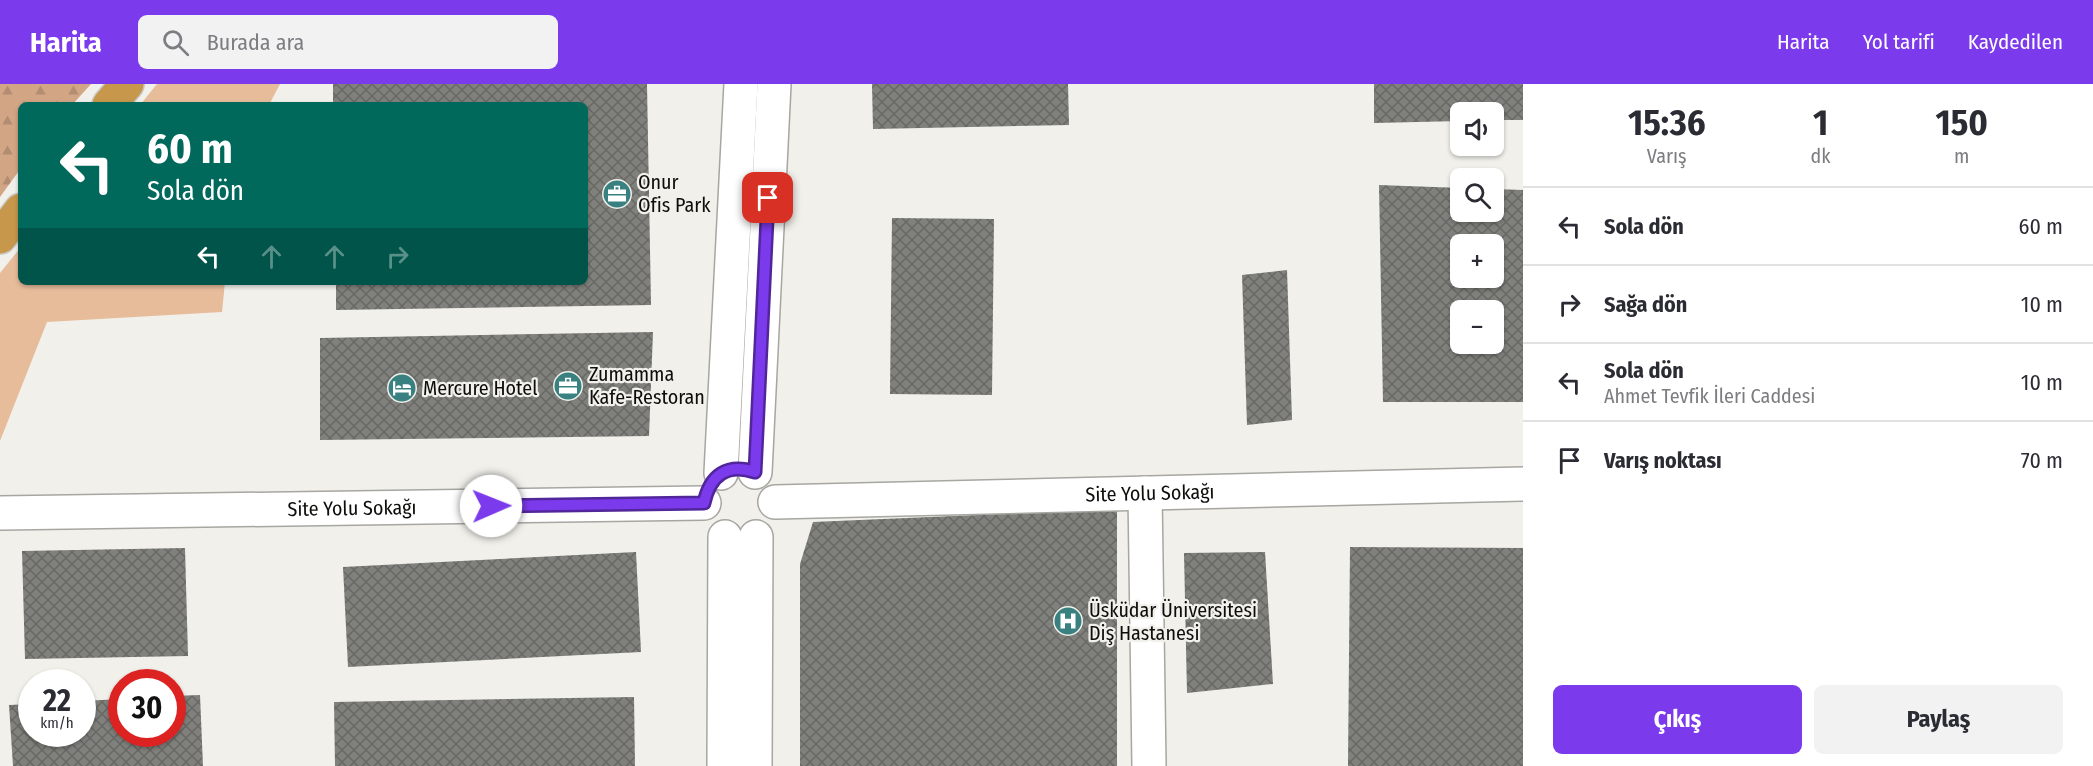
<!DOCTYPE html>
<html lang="tr">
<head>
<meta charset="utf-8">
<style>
  :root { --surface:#fff; --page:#f2f2f3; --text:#2b2b33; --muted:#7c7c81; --line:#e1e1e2; --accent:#7c3aed }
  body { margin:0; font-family:"Fira Sans Condensed",sans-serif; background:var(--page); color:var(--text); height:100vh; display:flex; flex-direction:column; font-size:22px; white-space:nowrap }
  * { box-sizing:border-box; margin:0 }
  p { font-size:20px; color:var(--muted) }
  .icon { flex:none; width:33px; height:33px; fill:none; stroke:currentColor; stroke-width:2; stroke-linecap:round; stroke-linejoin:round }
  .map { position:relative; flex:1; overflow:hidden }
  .sheet { display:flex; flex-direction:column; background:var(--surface); width:570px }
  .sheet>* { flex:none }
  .guide { position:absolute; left:18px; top:18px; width:570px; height:183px; border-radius:9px; box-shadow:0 2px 4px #0004; background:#00695c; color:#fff; overflow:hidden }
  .controls { position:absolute; left:1450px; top:18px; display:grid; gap:12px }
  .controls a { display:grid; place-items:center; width:54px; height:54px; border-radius:9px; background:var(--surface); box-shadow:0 2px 4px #0004; font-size:30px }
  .speed { position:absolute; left:18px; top:585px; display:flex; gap:12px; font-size:30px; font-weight:700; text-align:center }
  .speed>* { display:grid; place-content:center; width:78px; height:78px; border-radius:50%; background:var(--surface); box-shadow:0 2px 4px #0004; line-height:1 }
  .speed small { font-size:15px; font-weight:400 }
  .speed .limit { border:9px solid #d22; background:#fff; color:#111 }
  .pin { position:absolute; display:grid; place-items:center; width:51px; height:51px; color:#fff; margin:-26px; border-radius:12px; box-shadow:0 3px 9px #0006 }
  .me { position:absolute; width:66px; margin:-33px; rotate:89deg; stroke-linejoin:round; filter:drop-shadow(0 0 4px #0008) }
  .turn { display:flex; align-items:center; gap:21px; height:126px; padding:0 30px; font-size:27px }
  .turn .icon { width:78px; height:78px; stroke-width:2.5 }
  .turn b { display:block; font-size:42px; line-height:51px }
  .lanes { display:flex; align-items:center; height:57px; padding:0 30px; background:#0003; justify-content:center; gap:30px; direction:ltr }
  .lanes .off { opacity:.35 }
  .eta { display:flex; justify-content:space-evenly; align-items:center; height:102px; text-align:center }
  .eta b { font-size:36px; font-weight:700; line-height:42px }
  .primary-button { display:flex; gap:12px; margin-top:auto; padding:12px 30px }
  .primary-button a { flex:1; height:69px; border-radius:9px; background:var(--accent); color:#fff; font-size:24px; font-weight:700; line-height:69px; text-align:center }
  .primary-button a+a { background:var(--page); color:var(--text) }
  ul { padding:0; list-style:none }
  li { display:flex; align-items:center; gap:18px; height:78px; padding:0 30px; border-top:2px solid var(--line) }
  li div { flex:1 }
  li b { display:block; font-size:22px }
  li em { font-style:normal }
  header { display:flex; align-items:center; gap:36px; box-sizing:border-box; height:84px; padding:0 30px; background:var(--accent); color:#fff }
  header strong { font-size:28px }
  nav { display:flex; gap:33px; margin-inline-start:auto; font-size:21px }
  .search { width:420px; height:54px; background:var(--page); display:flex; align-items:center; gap:15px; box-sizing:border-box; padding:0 21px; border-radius:9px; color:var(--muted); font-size:22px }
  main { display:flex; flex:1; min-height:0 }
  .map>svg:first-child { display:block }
  .grass { fill:#e7bc9b }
  .forest { fill:url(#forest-firs) }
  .building { fill:url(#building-cross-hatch); fill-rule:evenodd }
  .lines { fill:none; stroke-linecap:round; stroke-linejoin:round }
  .minor-casing { stroke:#a7a6a1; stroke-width:36 }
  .highway-casing { stroke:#cacac9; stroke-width:36 }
  .minor { stroke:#fff; stroke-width:33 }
  .highway { stroke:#c7984c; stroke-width:33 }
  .route-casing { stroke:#51269a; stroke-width:15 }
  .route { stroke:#7c3aed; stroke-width:10 }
  .labels { text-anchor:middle; stroke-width:4.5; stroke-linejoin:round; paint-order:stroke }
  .poi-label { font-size:20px; fill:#0d0d0b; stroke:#f1f0eb; text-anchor:start }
  .street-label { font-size:20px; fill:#0d0d0b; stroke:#f1f0eb }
</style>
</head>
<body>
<header>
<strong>Harita</strong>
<div class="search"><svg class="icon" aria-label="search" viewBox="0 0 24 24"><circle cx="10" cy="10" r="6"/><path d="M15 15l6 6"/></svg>Burada ara</div>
<nav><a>Harita</a><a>Yol tarifi</a><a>Kaydedilen</a></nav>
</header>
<main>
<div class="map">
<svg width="1523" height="682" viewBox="0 0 1523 682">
  <defs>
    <pattern id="forest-firs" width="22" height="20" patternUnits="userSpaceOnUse" patternTransform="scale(1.5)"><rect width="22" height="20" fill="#d2a584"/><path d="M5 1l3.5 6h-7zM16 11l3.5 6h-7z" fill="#b38d71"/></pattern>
    <pattern id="building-cross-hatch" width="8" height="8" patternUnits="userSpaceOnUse" patternTransform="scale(1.5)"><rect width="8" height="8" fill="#80817c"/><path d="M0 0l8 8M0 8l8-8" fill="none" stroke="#676864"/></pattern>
  </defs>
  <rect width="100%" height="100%" fill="#f1f0eb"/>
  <g class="grass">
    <polygon points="157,0 280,0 269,21 140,21"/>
    <polygon points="21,163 21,198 225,198 222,228 47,238 0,357 0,189"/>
  </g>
  <polygon class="forest" points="0,0 91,0 72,21 21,21 21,84 0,113"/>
  <g class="building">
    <polygon points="333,0 647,0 651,221 336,226 336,198 585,198 585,21 333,21"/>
    <polygon points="872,0 1068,0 1069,41 873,45"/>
    <polygon points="1374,0 1523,0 1523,36 1494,36 1494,28 1461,28 1461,37 1374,39"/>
    <path d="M1379 101 1461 104V128H1494V105L1523 106V318H1383ZM1461 160H1494V194H1461ZM1461 226H1494V260H1461Z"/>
    <polygon points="892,134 994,135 992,311 890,310"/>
    <polygon points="1287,186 1292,336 1247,341 1242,191"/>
    <polygon points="653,248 649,352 320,356 320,254"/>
    <polygon points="1117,425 1117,682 800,682 800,480 813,438"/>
    <polygon points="1350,463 1523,464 1523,682 1348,682"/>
    <polygon points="185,464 188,572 25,575 22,467"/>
    <polygon points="636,468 641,568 348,583 343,483"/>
    <polygon points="1265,468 1273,600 1187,609 1184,469"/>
    <polygon points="200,611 203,682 13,682 9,621 32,620 32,650 82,650 82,617 122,615 122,650 172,650 172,612"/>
    <polygon points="634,613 635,682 335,682 334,618"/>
  </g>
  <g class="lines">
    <g class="minor-casing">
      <g id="minor">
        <polyline points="755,388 774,0"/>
        <polyline points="721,389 741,0"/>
        <polyline points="1145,409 1149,682"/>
        <path id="s1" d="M775 418 1523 400"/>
        <path id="s2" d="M0 429 704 419"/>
        <polyline points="724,682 725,453"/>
        <polyline points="755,682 756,453"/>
      </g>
    </g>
    <g class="highway-casing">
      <g id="highway">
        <polyline points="109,21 127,0"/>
        <polyline points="0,153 21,126"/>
      </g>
    </g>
    <use href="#minor" class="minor"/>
    <use href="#highway" class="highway"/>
  </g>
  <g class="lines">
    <g class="route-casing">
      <path id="route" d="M491 422 704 419C710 391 727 379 755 388L768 114"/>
    </g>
    <use href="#route" class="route"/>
  </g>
  <defs>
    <g id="office-disc" transform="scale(1.5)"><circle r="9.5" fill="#398180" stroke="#f1f0eb"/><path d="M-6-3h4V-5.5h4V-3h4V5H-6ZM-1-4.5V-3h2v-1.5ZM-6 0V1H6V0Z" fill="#fff"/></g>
    <g id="hotel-disc" transform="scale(1.5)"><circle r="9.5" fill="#398180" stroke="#f1f0eb"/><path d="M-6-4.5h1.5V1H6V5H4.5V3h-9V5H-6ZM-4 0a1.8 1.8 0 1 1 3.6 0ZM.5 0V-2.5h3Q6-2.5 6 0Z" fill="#fff"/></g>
    <g id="hospital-disc" transform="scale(1.5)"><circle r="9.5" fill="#398180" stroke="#f1f0eb"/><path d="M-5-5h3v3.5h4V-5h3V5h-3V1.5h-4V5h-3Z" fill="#fff"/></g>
  </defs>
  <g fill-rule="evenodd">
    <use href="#office-disc" x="617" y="110"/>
    <use href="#office-disc" x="568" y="302"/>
    <use href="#hotel-disc" x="402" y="304"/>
    <use href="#hospital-disc" x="1068" y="537"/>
  </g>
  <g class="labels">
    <g class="poi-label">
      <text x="638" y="105">Onur<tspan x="638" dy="23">Ofis Park</tspan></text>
      <text x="589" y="297">Zumamma<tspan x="589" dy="23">Kafe-Restoran</tspan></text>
      <text x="423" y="311">Mercure Hotel</text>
      <text x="1089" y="533">Üsküdar Üniversitesi<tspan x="1089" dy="23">Diş Hastanesi</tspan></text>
    </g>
    <g class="street-label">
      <text dy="7" stroke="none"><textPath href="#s1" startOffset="375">Site Yolu Sokağı</textPath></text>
      <text dy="7" stroke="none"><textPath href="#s2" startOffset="352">Site Yolu Sokağı</textPath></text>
    </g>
  </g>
</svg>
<div class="controls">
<a><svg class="icon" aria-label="sound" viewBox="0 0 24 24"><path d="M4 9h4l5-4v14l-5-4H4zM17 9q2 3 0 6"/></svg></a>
<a><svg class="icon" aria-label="search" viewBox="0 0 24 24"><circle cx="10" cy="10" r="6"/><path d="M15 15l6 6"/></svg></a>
<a>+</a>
<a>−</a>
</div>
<div class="speed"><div>22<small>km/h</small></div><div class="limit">30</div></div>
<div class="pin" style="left:768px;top:114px;background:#d93025"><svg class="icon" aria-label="arrive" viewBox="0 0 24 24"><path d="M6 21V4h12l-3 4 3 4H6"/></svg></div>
<svg class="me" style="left:491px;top:422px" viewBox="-20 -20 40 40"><circle r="19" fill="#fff"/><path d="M0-13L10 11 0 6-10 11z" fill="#7c3aed"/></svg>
<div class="guide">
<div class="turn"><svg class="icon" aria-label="left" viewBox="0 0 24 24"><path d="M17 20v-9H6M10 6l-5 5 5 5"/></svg><div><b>60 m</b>Sola dön</div></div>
<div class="lanes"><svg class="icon" aria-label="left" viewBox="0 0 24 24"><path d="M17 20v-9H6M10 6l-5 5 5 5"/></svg><svg class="icon off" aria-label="ahead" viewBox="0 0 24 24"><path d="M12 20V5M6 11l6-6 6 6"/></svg><svg class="icon off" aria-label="ahead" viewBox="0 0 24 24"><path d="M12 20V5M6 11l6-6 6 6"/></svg><svg class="icon off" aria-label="right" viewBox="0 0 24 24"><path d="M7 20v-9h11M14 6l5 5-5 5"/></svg></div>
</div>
</div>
<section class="sheet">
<div class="eta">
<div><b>15:36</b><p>Varış</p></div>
<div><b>1</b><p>dk</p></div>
<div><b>150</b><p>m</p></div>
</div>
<ul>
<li><svg class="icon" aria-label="left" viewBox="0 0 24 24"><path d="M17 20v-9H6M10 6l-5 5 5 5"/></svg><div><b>Sola dön</b></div><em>60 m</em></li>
<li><svg class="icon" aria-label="right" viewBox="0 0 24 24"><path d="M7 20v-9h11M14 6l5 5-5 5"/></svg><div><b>Sağa dön</b></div><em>10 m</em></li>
<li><svg class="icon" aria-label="left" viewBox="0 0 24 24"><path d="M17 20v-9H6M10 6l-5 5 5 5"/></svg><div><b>Sola dön</b><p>Ahmet Tevfik İleri Caddesi</p></div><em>10 m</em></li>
<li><svg class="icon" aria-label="arrive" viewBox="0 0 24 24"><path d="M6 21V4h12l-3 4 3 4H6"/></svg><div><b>Varış noktası</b></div><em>70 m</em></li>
</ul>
<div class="primary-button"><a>Çıkış</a><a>Paylaş</a></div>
</section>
</main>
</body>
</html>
